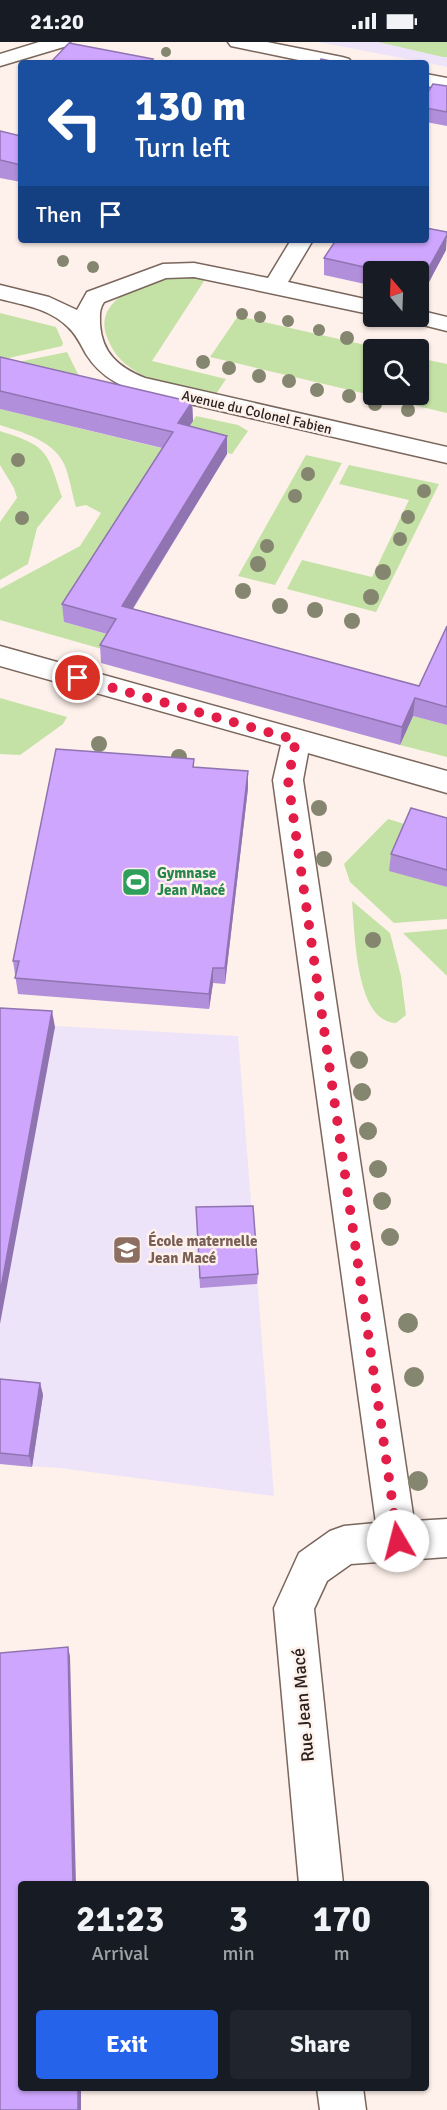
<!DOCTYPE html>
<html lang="en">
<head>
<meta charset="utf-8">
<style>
  :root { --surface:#171b24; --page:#20242c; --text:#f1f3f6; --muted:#9ea1a6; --accent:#2563eb }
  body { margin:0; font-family:Signika,sans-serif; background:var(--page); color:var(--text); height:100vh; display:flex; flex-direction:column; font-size:22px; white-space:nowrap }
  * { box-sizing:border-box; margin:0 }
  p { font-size:20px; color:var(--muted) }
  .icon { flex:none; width:33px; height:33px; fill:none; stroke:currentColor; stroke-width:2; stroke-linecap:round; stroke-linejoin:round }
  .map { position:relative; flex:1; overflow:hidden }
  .side { position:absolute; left:18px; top:1839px; width:411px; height:210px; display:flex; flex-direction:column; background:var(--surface); border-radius:6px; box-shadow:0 2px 4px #0004 }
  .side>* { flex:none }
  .hud { position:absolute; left:18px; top:18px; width:411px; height:183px; border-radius:6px; box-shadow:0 2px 4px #0004; background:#1a4fa0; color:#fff; overflow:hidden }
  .needle { width:39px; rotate:341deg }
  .buttons { position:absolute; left:363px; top:219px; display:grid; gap:12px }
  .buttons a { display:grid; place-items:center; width:66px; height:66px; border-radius:6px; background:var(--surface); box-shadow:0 2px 4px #0004; font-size:30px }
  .pin { position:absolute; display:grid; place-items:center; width:51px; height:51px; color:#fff; margin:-26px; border:3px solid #fff; border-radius:50%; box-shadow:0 2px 6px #0007 }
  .me { position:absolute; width:66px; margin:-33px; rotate:352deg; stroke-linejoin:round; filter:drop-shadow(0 0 4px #0008) }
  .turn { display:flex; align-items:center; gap:21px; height:126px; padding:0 18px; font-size:27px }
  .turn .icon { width:78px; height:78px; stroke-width:2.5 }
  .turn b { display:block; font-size:42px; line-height:51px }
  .then { display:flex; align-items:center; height:57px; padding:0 18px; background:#0003; gap:12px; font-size:22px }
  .eta { display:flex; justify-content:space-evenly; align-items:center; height:102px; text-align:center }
  .eta b { font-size:36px; font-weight:700; line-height:42px }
  .action { display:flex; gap:12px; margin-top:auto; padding:12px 18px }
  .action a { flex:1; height:69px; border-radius:6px; background:var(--accent); color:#fff; font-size:24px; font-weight:700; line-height:69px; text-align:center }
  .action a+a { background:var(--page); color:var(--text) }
  .status { display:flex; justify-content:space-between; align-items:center; height:42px; padding:0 30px; background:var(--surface); direction:ltr }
  .status svg { height:16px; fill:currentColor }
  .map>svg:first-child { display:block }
  .education { fill:#eee4f9 }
  .green { fill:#c5e2a6 }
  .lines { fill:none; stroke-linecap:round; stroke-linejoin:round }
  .minor-casing { stroke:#7a665d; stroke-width:3 }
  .minor { fill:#fff; fill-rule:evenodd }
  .tree { fill:#84866f }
  .wall { fill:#b18fda }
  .shaded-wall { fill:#9074b1 }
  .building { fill:#cea6fd; stroke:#9074b1; stroke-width:1.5 }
  .route { stroke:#e11d48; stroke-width:10; stroke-dasharray:0 18 }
  .labels { text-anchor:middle; stroke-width:5; stroke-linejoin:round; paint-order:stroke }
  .far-street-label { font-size:14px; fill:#2a211e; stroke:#fef0ea }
  .leisure-label { font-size:15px; font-weight:bold; fill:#27864d; stroke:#fef0ea; text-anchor:start }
  .education-label { font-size:15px; font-weight:bold; fill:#785e54; stroke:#fef0ea; text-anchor:start }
  .near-street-label { font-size:18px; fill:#2a211e; stroke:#fef0ea }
</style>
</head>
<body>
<div class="status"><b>21:20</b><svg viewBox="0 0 49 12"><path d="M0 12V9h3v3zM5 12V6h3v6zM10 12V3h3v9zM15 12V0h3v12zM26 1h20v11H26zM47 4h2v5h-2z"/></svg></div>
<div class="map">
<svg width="447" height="2068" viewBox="0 0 447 2068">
  <rect width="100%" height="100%" fill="#fef0ea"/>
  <g class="education">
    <polygon points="318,0 447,0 447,25 428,21"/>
    <polygon points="0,981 238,994 274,1454 60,1426 0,1422"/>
  </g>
  <g class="green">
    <polygon points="378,0 447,0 447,15 443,15"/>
    <path d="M189 234 206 236 152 319 226 337 214 355C186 347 151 342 128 324 118 317 111 306 107 295 91 251 158 236 189 234Z"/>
    <polygon points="0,271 56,285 63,301 62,304 0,318"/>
    <polygon points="238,274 383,307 374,308 374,352 418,352 419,316 447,322 447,371 210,315"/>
    <polygon points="67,310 79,334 8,322"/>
    <path d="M0 367 173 409 64 580 117 595 109 609 0 578V547L80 504 101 471 86 463 76 465C73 455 71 444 68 433 61 401 28 392 0 383Z"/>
    <polygon points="196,374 238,383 248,389 232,412 179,400"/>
    <path d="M0 389C48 404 47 409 62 455L37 486 28 522 0 538V480L17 456 14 446 0 423Z"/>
    <polygon points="306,413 342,421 275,543 238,534"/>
    <polygon points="349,423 439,442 376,570 287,547 302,518 372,535 409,458 339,442"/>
    <polygon points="0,656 67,675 63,682 20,713 0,712"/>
    <polygon points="413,674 447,683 447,715 400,703"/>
    <polygon points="388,777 408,783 389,828 447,845 447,877 394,881 350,840 344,822"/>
    <path d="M352 859 390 891 401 934 406 973 396 981C355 980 355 889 352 859Z"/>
    <polygon points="447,887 447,934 403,891"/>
  </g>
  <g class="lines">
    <g class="minor-casing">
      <g id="minor">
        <polygon points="39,0 70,0 67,4 0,24 0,12"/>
        <polygon points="228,0 267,0 342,15 349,17 352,21 313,21 231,4"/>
        <polygon points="426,32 447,36 447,48 426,44"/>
        <path d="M291 198H313L288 240 374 259V273L194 235 166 236 104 260C99 268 100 273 100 282 102 311 118 325 145 336L447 405V421L151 353C124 347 101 336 86 312 81 303 76 292 68 285 50 267 24 263 0 257V243L49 255 77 268 87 250 163 222 194 221 268 236Z"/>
        <polygon points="418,268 447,275 447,289 407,279 404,274 418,274"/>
        <polygon points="0,604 447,729 447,751 308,711 303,738 414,1479 447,1477 447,1515 351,1522 327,1539 314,1567 343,1842 299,1842 274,1566 299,1511 330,1489 344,1484 376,1481 273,738 281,703 0,624"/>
        <polygon points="317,2046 363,2046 366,2068 320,2068"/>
      </g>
    </g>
    <use href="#minor" class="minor"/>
  </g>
  <g class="tree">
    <circle cx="166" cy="10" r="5"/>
    <circle cx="63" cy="219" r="6"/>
    <circle cx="93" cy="225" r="6"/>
    <circle cx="242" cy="272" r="6"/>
    <circle cx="260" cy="275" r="6"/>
    <circle cx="288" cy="279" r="6"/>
    <circle cx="319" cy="288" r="6"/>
    <circle cx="347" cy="296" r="7"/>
    <circle cx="203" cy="320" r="7"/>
    <circle cx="229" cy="326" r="7"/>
    <circle cx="259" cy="334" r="7"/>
    <circle cx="289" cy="339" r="7"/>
    <circle cx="317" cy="348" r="7"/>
    <circle cx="349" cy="354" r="7"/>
    <circle cx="375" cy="362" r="7"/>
    <circle cx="408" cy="368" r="7"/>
    <circle cx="18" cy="418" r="7"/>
    <circle cx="308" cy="432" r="7"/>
    <circle cx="424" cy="449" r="7"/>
    <circle cx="295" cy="454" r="7"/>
    <circle cx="408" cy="475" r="7"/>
    <circle cx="22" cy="476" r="7"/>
    <circle cx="400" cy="497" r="7"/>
    <circle cx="267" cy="504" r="7"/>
    <circle cx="258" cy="522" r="8"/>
    <circle cx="383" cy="530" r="8"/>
    <circle cx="243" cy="549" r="8"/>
    <circle cx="371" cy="555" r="8"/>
    <circle cx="280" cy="564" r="8"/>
    <circle cx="315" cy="568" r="8"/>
    <circle cx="352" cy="579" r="8"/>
    <circle cx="99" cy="702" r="8"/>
    <circle cx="179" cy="715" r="8"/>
    <circle cx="319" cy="766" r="8"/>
    <circle cx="324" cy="817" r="8"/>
    <circle cx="373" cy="898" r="8"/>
    <circle cx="359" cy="1018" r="9"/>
    <circle cx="362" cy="1050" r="9"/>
    <circle cx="368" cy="1089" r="9"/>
    <circle cx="378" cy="1127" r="9"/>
    <circle cx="382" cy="1159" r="9"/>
    <circle cx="390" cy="1195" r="9"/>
    <circle cx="408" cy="1281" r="10"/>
    <circle cx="414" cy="1335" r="10"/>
    <circle cx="418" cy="1439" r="10"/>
  </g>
  <g class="wall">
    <polygon points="447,44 447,84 426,80 426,53"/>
    <polygon points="0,89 21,94 21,140 0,136"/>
    <polygon points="446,208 421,255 418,254 418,230 374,230 374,244 324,233 324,216"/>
    <polygon points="0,315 192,360 193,379 189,384 227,394 227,412 133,567 419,644 447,584 447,683 413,674 400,703 101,621 100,603 107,592 64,580 62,562 162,406 0,367"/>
    <polygon points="194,717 194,725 248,746 225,942 213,941 209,967 18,952 13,919"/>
    <polygon points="447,776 447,845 389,829 391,812"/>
    <polygon points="196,1165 258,1232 257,1242 200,1246"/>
    <polygon points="0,1337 40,1341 43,1353 32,1425 0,1422"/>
  </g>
  <g class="shaded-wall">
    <polygon points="447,193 446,208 421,255 422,238"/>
    <polygon points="192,360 193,379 179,400 178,381"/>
    <polygon points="227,394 227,412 123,582 122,564"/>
    <polygon points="415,656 413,674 400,703 402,685"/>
    <polygon points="248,729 248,746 225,942 225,926"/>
    <polygon points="213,926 213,941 209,967 209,952"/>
    <polygon points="52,969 55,985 0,1282 0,1251"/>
    <polygon points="40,1341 43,1353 32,1425 29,1414"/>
    <polygon points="68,1605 70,1614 76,1842 73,1842"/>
    <rect x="78" y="2046" width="3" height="22"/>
  </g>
  <g class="building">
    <polygon points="69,1 153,17 149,21 50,21"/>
    <polygon points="321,17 340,21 319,21"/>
    <polygon points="433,42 447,44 447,70 426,66 426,53"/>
    <polygon points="0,89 21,94 21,123 0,118"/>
    <polygon points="426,186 447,190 447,193 422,238 418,237 418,230 386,230 324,216 336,198 426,198"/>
    <polygon points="0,315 192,360 178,381 227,394 122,564 419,644 447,584 447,665 415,656 402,685 100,603 116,577 62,562 173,390 0,349"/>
    <polygon points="56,707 194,717 193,725 248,729 225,926 213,926 209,952 15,936 19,919 13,919"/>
    <polygon points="411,766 447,776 447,828 391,812"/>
    <polygon points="0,966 52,969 0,1251"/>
    <polygon points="253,1164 258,1232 200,1236 196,1165"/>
    <polygon points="0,1337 40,1341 29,1414 0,1411"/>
    <polygon points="68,1605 73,1842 21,1842 21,2046 78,2046 78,2068 0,2068 0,1611"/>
  </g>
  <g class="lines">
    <polyline class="route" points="78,636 296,698 288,738 398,1499"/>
  </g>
  <defs>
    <g id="stadium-square" transform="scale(1.5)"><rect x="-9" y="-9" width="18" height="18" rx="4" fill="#2e9e5b" stroke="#fef0ea"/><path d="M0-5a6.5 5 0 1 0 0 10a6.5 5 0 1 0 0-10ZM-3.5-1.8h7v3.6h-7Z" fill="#fff"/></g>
    <g id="school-square" transform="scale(1.5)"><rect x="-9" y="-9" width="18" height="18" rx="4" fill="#8d6e63" stroke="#fef0ea"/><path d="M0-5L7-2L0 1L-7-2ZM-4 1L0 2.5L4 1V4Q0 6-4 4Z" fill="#fff"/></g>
  </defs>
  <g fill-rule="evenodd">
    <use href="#stadium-square" x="136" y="840"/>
    <use href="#school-square" x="127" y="1208"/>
  </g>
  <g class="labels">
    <g class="far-street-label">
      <text transform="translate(257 370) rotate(13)" y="5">Avenue du Colonel Fabien</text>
    </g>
    <g class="leisure-label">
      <text x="157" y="836">Gymnase<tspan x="157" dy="17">Jean Macé</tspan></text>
    </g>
    <g class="education-label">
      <text x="148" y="1204">École maternelle<tspan x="148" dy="17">Jean Macé</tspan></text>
    </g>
    <g class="near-street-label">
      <text transform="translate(303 1663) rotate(-95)" y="6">Rue Jean Macé</text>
    </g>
  </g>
</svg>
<div class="buttons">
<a><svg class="needle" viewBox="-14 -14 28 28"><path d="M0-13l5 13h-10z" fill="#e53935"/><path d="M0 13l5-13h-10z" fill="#9ea1a6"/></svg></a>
<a><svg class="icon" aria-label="search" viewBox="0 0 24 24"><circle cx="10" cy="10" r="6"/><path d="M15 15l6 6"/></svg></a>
</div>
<div class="pin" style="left:78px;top:636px;background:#d93025"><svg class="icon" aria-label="arrive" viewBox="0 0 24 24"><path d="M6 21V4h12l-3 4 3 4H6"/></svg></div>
<svg class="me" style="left:398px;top:1499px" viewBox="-20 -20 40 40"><circle r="19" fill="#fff"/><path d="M0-13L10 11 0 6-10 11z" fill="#e11d48"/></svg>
<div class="hud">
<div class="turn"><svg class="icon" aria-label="left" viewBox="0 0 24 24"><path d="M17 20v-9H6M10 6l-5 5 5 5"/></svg><div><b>130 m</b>Turn left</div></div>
<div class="then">Then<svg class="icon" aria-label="arrive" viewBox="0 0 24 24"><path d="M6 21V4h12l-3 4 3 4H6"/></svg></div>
</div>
<section class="side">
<div class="eta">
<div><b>21:23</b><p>Arrival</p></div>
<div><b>3</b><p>min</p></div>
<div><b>170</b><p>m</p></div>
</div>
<div class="action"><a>Exit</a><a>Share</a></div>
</section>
</div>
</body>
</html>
